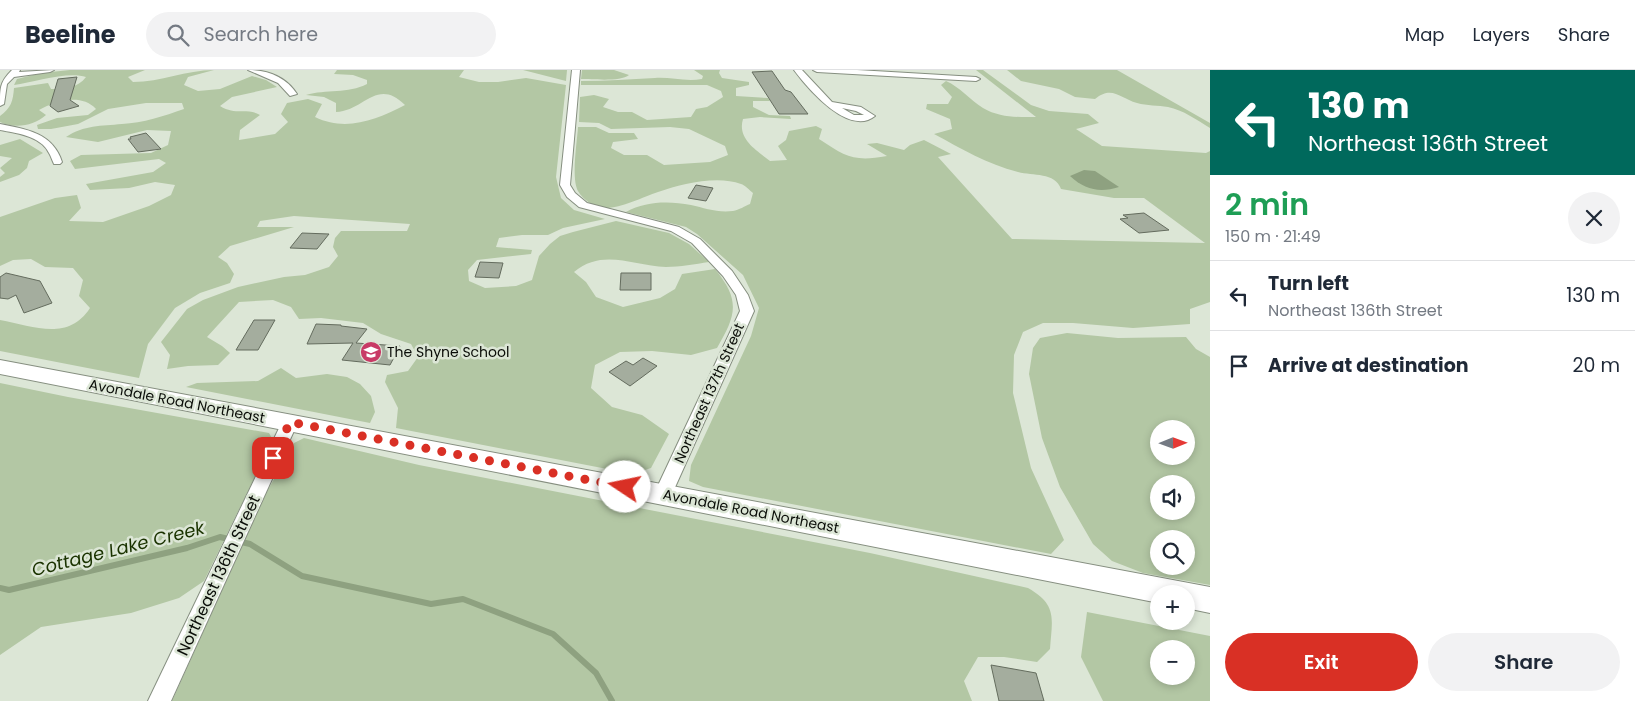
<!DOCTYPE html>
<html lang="en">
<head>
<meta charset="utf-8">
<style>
  :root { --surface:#fff; --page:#f2f2f3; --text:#1f2937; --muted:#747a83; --line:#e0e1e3; --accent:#d93025 }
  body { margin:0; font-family:Poppins,sans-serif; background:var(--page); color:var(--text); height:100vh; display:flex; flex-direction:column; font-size:19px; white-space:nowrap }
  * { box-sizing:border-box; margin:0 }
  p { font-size:16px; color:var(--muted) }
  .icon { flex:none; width:28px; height:28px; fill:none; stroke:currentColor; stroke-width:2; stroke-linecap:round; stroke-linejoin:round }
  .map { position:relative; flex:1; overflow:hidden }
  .drawer { display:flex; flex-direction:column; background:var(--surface); width:425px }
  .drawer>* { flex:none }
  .guide { background:#00695c; color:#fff; overflow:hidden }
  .needle { width:32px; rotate:89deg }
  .fabs { position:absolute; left:1150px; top:350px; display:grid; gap:10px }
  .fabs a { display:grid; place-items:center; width:45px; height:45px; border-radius:50%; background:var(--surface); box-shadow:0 2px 8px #0003; font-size:25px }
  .pin { position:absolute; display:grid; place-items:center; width:42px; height:42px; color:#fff; margin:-21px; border-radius:10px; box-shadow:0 2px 8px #0006 }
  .me { position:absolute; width:55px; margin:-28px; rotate:281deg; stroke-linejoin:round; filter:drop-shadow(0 0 4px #0008) }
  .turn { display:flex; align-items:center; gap:18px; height:105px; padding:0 15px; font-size:22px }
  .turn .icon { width:65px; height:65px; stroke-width:2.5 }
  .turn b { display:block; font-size:35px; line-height:42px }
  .round { display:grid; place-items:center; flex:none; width:52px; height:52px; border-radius:26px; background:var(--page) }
  .overview { display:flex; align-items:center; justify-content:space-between; height:85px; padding:0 15px }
  h1 { font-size:30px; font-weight:600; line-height:38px; color:#1e9e55 }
  .primary-button { display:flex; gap:10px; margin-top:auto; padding:10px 15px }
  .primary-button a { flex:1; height:58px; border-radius:30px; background:var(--accent); color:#fff; font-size:20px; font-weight:600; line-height:58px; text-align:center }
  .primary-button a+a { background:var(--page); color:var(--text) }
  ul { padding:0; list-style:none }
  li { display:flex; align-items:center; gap:15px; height:70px; padding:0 15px; border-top:1px solid var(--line) }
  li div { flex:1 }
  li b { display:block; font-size:19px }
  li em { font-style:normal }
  header { display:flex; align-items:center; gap:30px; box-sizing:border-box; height:70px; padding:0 25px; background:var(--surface); border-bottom:1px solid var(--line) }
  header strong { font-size:24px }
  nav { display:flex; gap:28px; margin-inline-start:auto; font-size:18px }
  .search { width:350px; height:45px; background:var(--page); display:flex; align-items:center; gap:12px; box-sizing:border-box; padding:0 18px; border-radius:28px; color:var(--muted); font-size:19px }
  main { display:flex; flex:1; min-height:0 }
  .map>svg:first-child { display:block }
  .green { fill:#b3c7a4; fill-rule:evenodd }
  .water { fill:#8ea180 }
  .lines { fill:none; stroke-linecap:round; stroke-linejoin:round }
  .stream { stroke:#8ea180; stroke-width:6 }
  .building { fill:#a4ad9e; stroke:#646c5e }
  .minor-casing { stroke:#868f80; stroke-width:2 }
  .secondary-casing { stroke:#868f80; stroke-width:2 }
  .minor { fill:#fff; fill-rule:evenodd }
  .secondary { fill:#fff; fill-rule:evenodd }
  .route { stroke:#d93025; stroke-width:9; stroke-dasharray:0 16.2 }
  .labels { text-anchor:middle; stroke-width:5; stroke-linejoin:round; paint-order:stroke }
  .poi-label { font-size:14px; fill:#0a0d08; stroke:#dce6d6; text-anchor:start }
  .street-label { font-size:14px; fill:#0a0d08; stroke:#dce6d6 }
  .near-street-label { font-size:16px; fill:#0a0d08; stroke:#dce6d6 }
  .near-water-label { font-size:18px; font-style:italic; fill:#1a3300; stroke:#dce6d6 }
</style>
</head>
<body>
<header>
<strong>Beeline</strong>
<div class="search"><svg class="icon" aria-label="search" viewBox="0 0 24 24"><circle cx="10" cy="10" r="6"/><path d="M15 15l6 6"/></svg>Search here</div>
<nav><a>Map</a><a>Layers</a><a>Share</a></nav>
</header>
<main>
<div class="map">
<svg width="1210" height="631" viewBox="0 0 1210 631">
  <rect width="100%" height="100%" fill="#dce6d6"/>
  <g class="green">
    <path d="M70 0H145L128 7 133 12C161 12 186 0 214 0L188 7 184 15 198 21 220 19 252 6 266 10 277 17 232 27 220 36C236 46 246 37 260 45L240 60 239 70 275 64 288 52 281 44 287 33 308 29 322 34 315 47C346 62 376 50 405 35 377 7 364 41 336 42V33L324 27 306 25C326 19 348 24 367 14V10L353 5 334 4 337 0H464L459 7 479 12H498L526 8 566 15 556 107 561 128 574 140 605 149 563 158 548 165H522L499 168 496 177 532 180 531 184 477 190 468 200 469 211 485 218 516 216 532 210 539 186 550 174 560 166 573 162 616 151 669 163 689 174 709 192C695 194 680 197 666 197 633 196 603 178 574 202L586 212 596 227 623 237 660 228 675 219 682 204 715 199C741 231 736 245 717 278L691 285 652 281 620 282 595 295 591 318 612 337 642 345 669 364 651 398 633 404 396 358 398 338 385 312 387 305 408 301 418 287 411 274 381 264 363 253 321 248 299 249 291 237 273 230 239 232 207 267 222 276 230 283 218 295 188 296 167 299 170 285 161 272 187 239 203 230 238 217 284 207 305 205 329 197 338 186 333 177 335 168 341 161H407L410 154 294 146 260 151 257 157H294L230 176 218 187 227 193 234 204 230 213 200 223 175 238 148 274 139 308 0 281V250C33 256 68 272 90 238L79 226 83 210 73 198 45 197 31 189 13 190 0 196V147L55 128 77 125 81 138 69 151 103 152 149 136 171 125 175 115 155 112 129 118 90 120 86 114 153 102 166 93 159 89 75 99 70 91 81 85 151 83 168 75 171 61 147 60 98 72 66 67C84 55 101 56 122 54 143 53 164 46 184 39L182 33H146L108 39 78 54 51 59H38L37 55 57 48 88 45 96 39C81 23 56 31 39 40L46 45C33 56 16 59 0 52V46C11 38 13 31 14 18L48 13 51 19C64 19 78 18 86 7 68 1 34 12 14 15L17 9 41 3Z"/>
    <polygon points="523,0 567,0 566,11"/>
    <path d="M582 0H614L629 5C621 12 593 9 581 9Z"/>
    <path d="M694 0H720L719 3 722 8 749 12V15L736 18V26L768 28 770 31H753V37L769 45 790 46 791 49 760 47 743 49C737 69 756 80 770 91L787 90 778 76 786 70 789 61 816 56 822 59 819 69C846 87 854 92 887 86L867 74 877 73 904 80 910 75 924 70 951 84 938 87 1012 169 1205 173 1144 128H1114L1061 119C1055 102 1033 106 1018 102 987 94 962 79 934 64L952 59 950 49 926 39 927 34H948L952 27 941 15 946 11C960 17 970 30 983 38 1000 48 1018 47 1036 47L976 0H983L1031 35 1049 41 1088 44 1099 53 1076 59 1102 76 1206 83 1210 81V232L1190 239V254L1133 258 1073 253H1043L1023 262 1014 285 1013 323 1031 398 1064 470 1051 484 703 417 689 411 691 395 751 266 759 238 743 205 697 164 686 157 626 142C646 131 669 131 691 135 705 138 717 143 733 141 739 140 745 136 750 134L753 123C749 120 745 115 741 114 717 105 681 114 658 122 643 127 620 139 603 138 594 137 583 130 578 121 571 108 577 73 578 57H596L609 63H634L638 69 613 72 611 78 624 85H647L664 95 710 92 728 85 725 76 689 59 670 57 611 59 599 53 579 52 580 27 594 25 609 29 603 37 618 42H632L647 50 691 47 696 39 707 37 723 27 721 21 707 15H581V11C606 11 630 9 655 8 671 7 686 12 702 9L703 6Z"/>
    <path d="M1007 0H1117L1210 53V58C1197 50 1183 40 1168 37 1158 35 1147 36 1137 33 1120 28 1112 15 1095 29L1075 27 1059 19 1021 11Z"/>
    <polygon points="20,69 43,83 29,91 27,98 19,105 0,112 0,107 5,103 0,98 12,88 0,86 0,75"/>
    <path d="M1067 263 1118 268 1186 267 1196 279 1210 287V515L1143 503 1112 491 1093 474 1060 417 1042 368 1029 304 1033 278 1040 268ZM1159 359H1186V386H1159ZM1159 414H1186V441H1159ZM1159 469H1186V496H1159Z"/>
    <polygon points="281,298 296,308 327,304 347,307 360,314 371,326 375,342 370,353 186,317 197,313 258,311"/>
    <polygon points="0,313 68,327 269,363 273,370 204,511 179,528 131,543 41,557 0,585"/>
    <path d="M304 368 419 395 870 483 1028 518C1058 535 1052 549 1050 579L1037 592 1004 587H978L964 611 972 631H172L264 427 294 373Z"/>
    <path d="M1087 542 1210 566V631H1103L1081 587ZM1159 579H1186V606H1159Z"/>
  </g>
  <path class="water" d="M1084 100 1095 101 1119 117C1100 123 1085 120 1070 106Z"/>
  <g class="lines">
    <polyline class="stream" points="0,518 9,520 187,478 220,467 250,474 302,506 431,534 463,529 553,564 596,603 612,631"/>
  </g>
  <g class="building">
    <polygon points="772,1 785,20 791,22 808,44 779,44 752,2"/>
    <polygon points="77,7 70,30 79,36 58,42 50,36 58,9"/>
    <polygon points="146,63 161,79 138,82 128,69 131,69 130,67"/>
    <polygon points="696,115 713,118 706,131 688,128"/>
    <polygon points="1144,143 1169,160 1139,163 1120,149 1128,148 1123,145"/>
    <polygon points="302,163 329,164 317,179 290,178"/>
    <polygon points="480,192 503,193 499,208 475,207"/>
    <polygon points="6,203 40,211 52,233 24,243 16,225 8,229 0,228 0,207"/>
    <polygon points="621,203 651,203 651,220 620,220"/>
    <polygon points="254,250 275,250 258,280 236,280"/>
    <polygon points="316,254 341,255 341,256 367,259 356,273 400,276 390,295 342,290 353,273 307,274"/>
    <polygon points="643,288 657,296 630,316 609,302 626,291 633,295"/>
    <polygon points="991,595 1036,603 1044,631 999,631"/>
  </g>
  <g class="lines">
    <g class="minor-casing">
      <g id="minor">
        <path d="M12 0H20L19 2 54 0 50 2 14 7 7 14 4 34 0 36C0 17 0 12 12 0Z"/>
        <path d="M248 0C268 0 286 7 297 24L290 26 278 13Z"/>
        <polygon points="572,0 580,0 570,115 575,123 587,133 679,157 700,169 732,201 748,225 754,241 672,424 669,429 663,431 657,429 654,424 740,241 736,225 723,206 692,173 671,161 579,137 567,127 560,115"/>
        <path d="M794 0H802L832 32 861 37 875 46C849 67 808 19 794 0ZM842 38 856 41 864 45H854Z"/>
        <polygon points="813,0 857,0 976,7 980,9 976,11 817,2"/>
        <path d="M0 54C26 59 53 63 62 92L60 94H54C52 90 51 86 49 83 41 66 16 63 0 60Z"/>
        <polygon points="290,346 296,348 298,352 171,631 148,631 282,352 284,348"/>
      </g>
    </g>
    <g class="secondary-casing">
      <polygon id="secondary" points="0,290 1210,517 1210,543 1186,538 1186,524 1159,524 1159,533 0,304"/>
    </g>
    <use href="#minor" class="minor"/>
    <use href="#secondary" class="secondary"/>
  </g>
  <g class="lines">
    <polyline class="route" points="273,388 290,352 625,417"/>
  </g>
  <defs>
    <g id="school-disc" transform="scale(1.125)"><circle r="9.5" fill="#c83a66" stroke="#dce6d6"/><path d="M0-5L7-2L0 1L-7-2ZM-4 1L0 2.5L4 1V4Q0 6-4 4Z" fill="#fff"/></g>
  </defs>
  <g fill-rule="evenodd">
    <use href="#school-disc" x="371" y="282"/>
  </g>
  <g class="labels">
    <g class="poi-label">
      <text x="387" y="287">The Shyne School</text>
    </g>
    <g class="street-label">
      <text transform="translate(709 323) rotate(-66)" y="5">Northeast 137th Street</text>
      <text transform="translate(177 331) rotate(11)" y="5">Avondale Road Northeast</text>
      <text transform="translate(751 441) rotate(11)" y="5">Avondale Road Northeast</text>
    </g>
    <g class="near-street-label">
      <text transform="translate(218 505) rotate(-65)" y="6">Northeast 136th Street</text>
    </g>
    <g class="near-water-label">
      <text transform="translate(118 479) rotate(-14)" y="6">Cottage Lake Creek</text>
    </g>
  </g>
</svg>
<div class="fabs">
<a><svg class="needle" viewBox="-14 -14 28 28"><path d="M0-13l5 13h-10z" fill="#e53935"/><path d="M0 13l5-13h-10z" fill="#747a83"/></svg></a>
<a><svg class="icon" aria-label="sound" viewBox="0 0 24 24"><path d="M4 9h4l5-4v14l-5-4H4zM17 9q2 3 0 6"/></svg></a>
<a><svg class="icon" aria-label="search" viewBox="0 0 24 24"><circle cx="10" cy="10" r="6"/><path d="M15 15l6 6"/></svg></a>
<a>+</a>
<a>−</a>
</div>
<div class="pin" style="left:273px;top:388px;background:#d93025"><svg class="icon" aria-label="arrive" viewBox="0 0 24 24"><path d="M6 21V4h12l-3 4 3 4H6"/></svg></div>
<svg class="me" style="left:625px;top:417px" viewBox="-20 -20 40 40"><circle r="19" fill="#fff"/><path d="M0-13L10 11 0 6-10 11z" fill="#d93025"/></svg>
</div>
<section class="drawer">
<div class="guide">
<div class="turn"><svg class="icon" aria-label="left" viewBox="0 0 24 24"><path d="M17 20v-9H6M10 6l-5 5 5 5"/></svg><div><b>130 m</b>Northeast 136th Street</div></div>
</div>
<div class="overview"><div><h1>2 min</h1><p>150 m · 21:49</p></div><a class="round"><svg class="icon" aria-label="close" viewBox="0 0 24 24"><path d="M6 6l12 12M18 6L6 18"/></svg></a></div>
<ul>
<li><svg class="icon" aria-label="left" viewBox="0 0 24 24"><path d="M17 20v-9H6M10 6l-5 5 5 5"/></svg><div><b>Turn left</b><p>Northeast 136th Street</p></div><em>130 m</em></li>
<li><svg class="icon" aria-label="arrive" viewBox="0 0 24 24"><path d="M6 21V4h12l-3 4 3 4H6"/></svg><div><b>Arrive at destination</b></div><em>20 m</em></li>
</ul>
<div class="primary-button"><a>Exit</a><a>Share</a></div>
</section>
</main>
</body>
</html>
